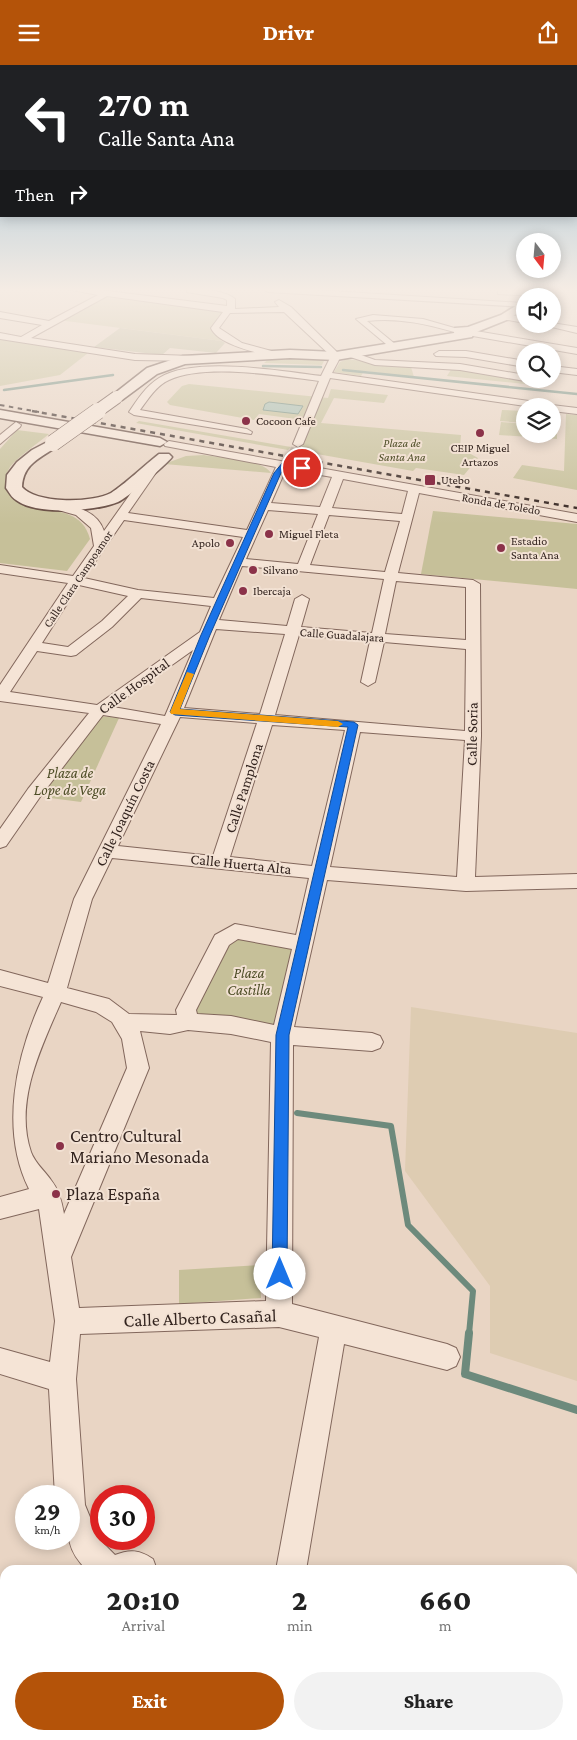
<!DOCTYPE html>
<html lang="en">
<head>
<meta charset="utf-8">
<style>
  :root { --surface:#fff; --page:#f2f2f2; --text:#222; --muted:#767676; --accent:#b45309 }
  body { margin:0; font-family:"Crimson Pro",serif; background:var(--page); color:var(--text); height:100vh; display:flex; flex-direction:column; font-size:19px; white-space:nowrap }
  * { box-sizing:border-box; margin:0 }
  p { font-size:16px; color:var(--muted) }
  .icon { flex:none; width:28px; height:28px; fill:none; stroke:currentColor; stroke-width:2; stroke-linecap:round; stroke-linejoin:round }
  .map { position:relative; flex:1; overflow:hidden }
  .panel { position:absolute; left:0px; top:1500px; width:578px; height:175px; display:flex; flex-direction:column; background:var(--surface); border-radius:15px 15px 0 0; box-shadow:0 2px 12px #0003 }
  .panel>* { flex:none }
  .hud { position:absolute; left:0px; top:0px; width:578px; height:152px; box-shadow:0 2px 12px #0003; background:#202124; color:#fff; overflow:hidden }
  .needle { width:32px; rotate:164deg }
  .fabs { position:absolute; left:516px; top:168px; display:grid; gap:10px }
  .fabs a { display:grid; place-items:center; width:45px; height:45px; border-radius:50%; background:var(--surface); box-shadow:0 2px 12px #0003; font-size:25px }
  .speed { position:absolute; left:15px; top:1420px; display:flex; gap:10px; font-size:25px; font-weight:700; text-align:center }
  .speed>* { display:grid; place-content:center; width:65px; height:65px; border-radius:50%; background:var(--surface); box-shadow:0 2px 12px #0003; line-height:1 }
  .speed small { font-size:12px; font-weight:400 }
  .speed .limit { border:8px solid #d22; background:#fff; color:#111 }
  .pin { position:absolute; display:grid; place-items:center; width:42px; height:42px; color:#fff; margin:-21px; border:2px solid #fff; border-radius:50%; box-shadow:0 1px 5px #0007 }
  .me { position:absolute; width:55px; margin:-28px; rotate:0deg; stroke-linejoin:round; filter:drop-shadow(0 0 4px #0008) }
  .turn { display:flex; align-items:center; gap:18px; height:105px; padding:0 15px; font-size:22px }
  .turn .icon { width:65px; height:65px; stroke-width:2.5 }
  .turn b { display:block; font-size:35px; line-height:42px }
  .then { display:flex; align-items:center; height:48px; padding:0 15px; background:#0003; gap:10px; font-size:19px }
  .eta { display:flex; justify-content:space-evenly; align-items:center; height:85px; text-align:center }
  .eta b { font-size:30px; font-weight:800; line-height:35px }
  .cta { display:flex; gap:10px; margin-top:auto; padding:10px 15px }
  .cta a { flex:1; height:58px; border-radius:30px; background:var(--accent); color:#fff; font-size:20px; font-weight:800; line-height:58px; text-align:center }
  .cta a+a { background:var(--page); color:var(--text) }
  header { display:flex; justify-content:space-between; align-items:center; height:65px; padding:0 15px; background:var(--accent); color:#fff; font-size:22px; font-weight:800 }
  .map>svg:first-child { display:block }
  .farmland { fill:#deccb2 }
  .green { fill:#c6c099 }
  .cemetery { fill:#bcb797 }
  .water { fill:#a5bdb0; stroke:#6d8a7c }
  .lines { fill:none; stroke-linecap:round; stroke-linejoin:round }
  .stream-far2 { stroke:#6d8a7c; stroke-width:2.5 }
  .stream-far1 { stroke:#6d8a7c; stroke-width:6 }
  .stream { stroke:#6d8a7c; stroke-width:8 }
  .street-tunnel { stroke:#c5b2a3; stroke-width:11; stroke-dasharray:11 5.5; stroke-linecap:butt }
  .street-casing { stroke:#82675c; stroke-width:2 }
  .secondary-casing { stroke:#64493f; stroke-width:3 }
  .street { fill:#f5e4d6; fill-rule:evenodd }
  .secondary { fill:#f5e4d6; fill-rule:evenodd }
  .rail-far1 { stroke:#33241f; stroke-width:2; stroke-dasharray:4.5 4.5; stroke-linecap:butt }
  .rail { stroke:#33241f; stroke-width:2.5; stroke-dasharray:5 5; stroke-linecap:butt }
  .secondary-bridge-far1-casing { stroke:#64493f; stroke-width:14; stroke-linecap:butt }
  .secondary-bridge-casing { stroke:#64493f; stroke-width:17; stroke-linecap:butt }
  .secondary-bridge-far1 { stroke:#f5e4d6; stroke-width:12 }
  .secondary-bridge { stroke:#f5e4d6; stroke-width:16 }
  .route { fill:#1a73e8; stroke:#114b97 }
  .slow { fill:#f59e0b }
  .poi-dot { fill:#8b3249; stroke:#f2e1d3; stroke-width:2 }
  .labels { text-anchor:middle; stroke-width:4; stroke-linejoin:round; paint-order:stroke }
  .far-poi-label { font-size:12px; fill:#33241f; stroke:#f2e1d3; text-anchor:start }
  .far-park-label { font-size:12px; font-style:italic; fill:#4e4e27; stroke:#f2e1d3 }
  .far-street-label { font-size:12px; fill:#33241f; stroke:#f2e1d3 }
  .street-label { font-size:15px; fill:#33241f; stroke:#f2e1d3 }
  .park-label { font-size:15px; font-style:italic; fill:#4e4e27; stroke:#f2e1d3 }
  .near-poi-label { font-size:18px; fill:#33241f; stroke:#f2e1d3; text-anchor:start }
  .near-street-label { font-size:18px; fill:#33241f; stroke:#f2e1d3 }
</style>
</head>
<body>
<header><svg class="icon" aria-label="menu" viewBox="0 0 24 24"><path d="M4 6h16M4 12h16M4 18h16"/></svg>Drivr<svg class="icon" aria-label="share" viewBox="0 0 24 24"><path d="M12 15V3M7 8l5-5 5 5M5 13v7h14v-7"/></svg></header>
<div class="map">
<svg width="577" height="1675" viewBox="0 0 577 1675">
  <rect width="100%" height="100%" fill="#e9d5c4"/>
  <polygon class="farmland" points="411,942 577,968 577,1316 490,1288 490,1221 405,1106"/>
  <g class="green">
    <polygon points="107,232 223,246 211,264 222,276 58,255"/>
    <polygon points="0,273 88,288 60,310 0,321"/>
    <polygon points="291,292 325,294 322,300 264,298 270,293"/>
    <polygon points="347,294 411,302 414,312 364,306 361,311 334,307 340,297"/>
    <polygon points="452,303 459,303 537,316 535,320 447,311"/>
    <polygon points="189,319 328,333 331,324 388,330 384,338 334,333 321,358 461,370 460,383 478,393 464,410 416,403 413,406 300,386 311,358 318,357 259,349 254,355 170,340 167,337 182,321"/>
    <polygon points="502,345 525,346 525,358 500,356"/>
    <polygon points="566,349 577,350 577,425 513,413 522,400 564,406"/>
    <polygon points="139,356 291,382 288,385 136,358"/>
    <polygon points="501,357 525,359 525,369 552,369 553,361 557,362 557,374 499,370"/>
    <path d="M17 365 49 369C36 380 20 390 10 402 0 418 9 435 26 440 50 448 82 442 90 474L67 506 0 498V384Z"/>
    <path d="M204 390C220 393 263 394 271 408L164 399 186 391Z"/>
    <polygon points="433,446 577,459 577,524 421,509"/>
    <polygon points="100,651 119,653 81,737 35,731"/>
    <polygon points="235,869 300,881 278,962 192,952 224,877"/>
    <polygon points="259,1200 261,1233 179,1239 179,1205"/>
  </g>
  <polygon class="cemetery" points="120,263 222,276 225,278 216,288 170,283 162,290 94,282"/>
  <polygon class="water" points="269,337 303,341 298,349 263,345 265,339"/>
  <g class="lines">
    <g class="stream-far2">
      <polyline points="263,301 321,302"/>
      <polyline points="343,305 577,329"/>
      <polyline points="4,325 113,310"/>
    </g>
    <polyline class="stream-far1" points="297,1048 391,1061 408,1160 473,1226 469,1269"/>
    <polyline class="stream" points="469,1268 465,1309 577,1345"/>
    <polyline class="street-tunnel" points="286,409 298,379"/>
    <g class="street-casing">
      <g id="street">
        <path d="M67 224H92L227 241V235L223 233 187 227V224C200 224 225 225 235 234V244L279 242 275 237 279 235 291 242 339 289 341 291 332 308 543 338 548 341H525L330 313 303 379 298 382 293 379 319 316C279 311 206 298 169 315 157 320 148 334 140 345L247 364 252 367 251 369 134 350 129 347C137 335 146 321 159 313 194 291 281 306 321 311L331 291 284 247 230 248 219 263 242 278 279 288V292L276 293C259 288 218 280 211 263L223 247 107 231 31 273 135 289 192 291 195 292V296L135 295 0 274V268L21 272 42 260 0 253V247L49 256 98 230Z"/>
        <polygon points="299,224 522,238 525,238 525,242 268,227 264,225"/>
        <polygon points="501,225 539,227 543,229 536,231 498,229 498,225"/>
        <polygon points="505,249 525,252 525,258 502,254 502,250"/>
        <path d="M373 250 423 254 465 266 461 269C430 260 400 252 367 256L395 279V283L392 284 356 254Z"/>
        <polygon points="552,258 577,262 577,268 539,259"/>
        <polygon points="470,265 577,283 577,289 467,270 467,266"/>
        <polygon points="350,286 375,295 460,299 525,310 525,314 529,314 525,316 460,305 375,300 347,291 345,289"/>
        <polygon points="439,286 466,286 525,296 525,302 466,292 436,291 434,289"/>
        <polygon points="552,301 577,304 577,310 552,307"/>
        <polygon points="552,340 577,343 577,349 552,346 552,341 548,341"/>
        <polygon points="16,357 21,360 20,362 0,379 0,370"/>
        <path d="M169 376 577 449V457L419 428 398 508 473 515 480 519 481 671 475 812 577 809V823L466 826 327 815 294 962 372 968 380 971 383 977 380 983 372 986 293 980 292 1239 447 1279 456 1283 460 1292 456 1301 447 1305 344 1279 306 1505H276L319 1272 279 1262 80 1269 76 1314 85 1440 99 1474 115 1490C130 1484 140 1485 153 1494L157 1505H87C62 1481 69 1463 69 1431H55L49 1324 0 1309V1283L50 1297 55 1256 39 1144 0 1154V1132L29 1124C0 1066 15 992 43 932L0 921V905L48 918 74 834 161 659 103 650 40 732 6 781 0 783V764L28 724 89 648 0 636V620L68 518 0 508V500L73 511 94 481 91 463 76 450 51 443V439L55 437C74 441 97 445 104 466L153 397 157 396 162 399 128 448 247 465 276 402 165 381 164 379ZM286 404 332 412 320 442 271 438ZM343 414 408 426 402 449 332 443ZM268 445 318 449 298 499 246 494ZM329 450 400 456 385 507 310 500ZM124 455 243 472 214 533 138 525 84 513ZM242 501 384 514 372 568 301 562 309 534 302 530 295 534 287 561 219 555ZM396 516 466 522V575L385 569ZM79 520 128 531 102 556 68 582 42 578ZM141 533 211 541 200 567 97 640 10 627 37 586 71 591 76 590 112 562ZM216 564 285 569 260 649 184 643ZM299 570 370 576 361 617 368 621 375 617 384 577 466 584 465 666 275 650ZM193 585 165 651 113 642ZM180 652 257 658 213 791 118 781ZM272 660 345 665 312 801 230 792ZM360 667 465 675 457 812 330 802ZM112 793 309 813 296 870 235 859 215 870 176 945 177 950 129 949 109 934 67 923 92 834ZM238 874 292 884 274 960 231 951 197 949 196 945 229 880ZM61 937 96 947 112 957 122 974 127 1003 64 1149C62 1137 59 1125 51 1115 44 1105 35 1098 31 1087 14 1037 41 983 61 937ZM188 965 231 969 271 977 266 1236 79 1243 71 1192 149 1003 140 966 170 969Z"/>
        <polygon points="5,1591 5,1623 0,1625 0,1593"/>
        <polygon points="572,1643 577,1644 577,1675 568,1675 560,1670 572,1670"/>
        <polygon points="138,1670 172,1670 173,1675 139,1675"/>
        <polygon points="496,1670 530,1670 529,1675 495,1675"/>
      </g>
    </g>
    <g class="secondary-casing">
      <g id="secondary">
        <polygon points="537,224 550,224 542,231 530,231"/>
        <polygon points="525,235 525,243 509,254 474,268 472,272 336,295 290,293 185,299 157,309 122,335 117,336 110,332 147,303 183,291 290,285 336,287 454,268 455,263 468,262 501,250"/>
        <polygon points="0,345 160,373 167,377 160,381 0,353"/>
        <path d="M53 374 60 378 58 381C40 393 23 399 22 422 37 439 92 438 111 428 124 420 145 400 159 389H169L172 392C167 399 126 434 118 437 95 446 37 451 16 435 12 433 9 427 6 423L7 410 17 397 32 385Z"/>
      </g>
    </g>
    <use href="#street" class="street"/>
    <use href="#secondary" class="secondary"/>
    <polyline class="rail-far1" points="0,340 39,347"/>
    <polyline class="rail" points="32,346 577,443"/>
    <g class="secondary-bridge-far1-casing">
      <polyline id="secondary-bridge-far1" points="96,347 117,332"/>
    </g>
    <g class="secondary-bridge-casing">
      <polyline id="secondary-bridge" points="53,378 98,346"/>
    </g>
    <use href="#secondary-bridge-far1" class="secondary-bridge-far1"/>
    <use href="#secondary-bridge" class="secondary-bridge"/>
  </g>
  <linearGradient id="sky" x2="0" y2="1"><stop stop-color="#8db8d2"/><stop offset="0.49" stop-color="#f5ece4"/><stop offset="1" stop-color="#f5ece4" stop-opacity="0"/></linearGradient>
  <rect width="577" height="459" fill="url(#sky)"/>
  <polygon class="route" points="283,397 305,403 302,405 285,402 281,408 210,570 180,644 354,657 358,660 289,970 287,1209 285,1214 280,1217 274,1214 272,1209 276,970 348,662 175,650 170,647 201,570 274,408"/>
  <polygon class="slow" points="187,607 194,609 180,644 338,656 343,659 338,662 171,649 170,647"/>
  <g class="poi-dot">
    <circle cx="246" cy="356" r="5"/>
    <circle cx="480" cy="368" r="5"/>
    <rect x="424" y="409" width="12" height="12" rx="2.5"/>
    <circle cx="269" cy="469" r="5"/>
    <circle cx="230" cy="478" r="5"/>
    <circle cx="501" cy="483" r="5"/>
    <circle cx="253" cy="505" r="5"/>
    <circle cx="243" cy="526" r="5"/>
    <circle cx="60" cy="1081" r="5"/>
    <circle cx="56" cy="1129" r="5"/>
  </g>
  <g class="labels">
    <g class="far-poi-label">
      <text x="256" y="360">Cocoon Cafe</text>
      <text x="480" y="387" text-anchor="middle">CEIP Miguel<tspan x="480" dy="14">Artazos</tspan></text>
      <text x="441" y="419">Utebo</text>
      <text x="279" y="473">Miguel Fleta</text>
      <text x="511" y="480">Estadio<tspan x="511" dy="14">Santa Ana</tspan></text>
      <text x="220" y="482" text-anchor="end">Apolo</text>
      <text x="263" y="509">Silvano</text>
      <text x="253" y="530">Ibercaja</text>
    </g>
    <g class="far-park-label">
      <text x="402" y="382">Plaza de<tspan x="402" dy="14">Santa Ana</tspan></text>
    </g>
    <g class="far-street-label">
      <text transform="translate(501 439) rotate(10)" y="4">Ronda de Toledo</text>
      <text transform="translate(78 514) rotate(-56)" y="4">Calle Clara Campoamor</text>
      <text transform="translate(342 570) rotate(4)" y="4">Calle Guadalajara</text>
    </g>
    <g class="street-label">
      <text transform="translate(134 621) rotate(-36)" y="5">Calle Hospital</text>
      <text transform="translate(472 669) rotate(-89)" y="5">Calle Soria</text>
      <text transform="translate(244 723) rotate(-72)" y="5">Calle Pamplona</text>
      <text transform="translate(125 748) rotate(-64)" y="5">Calle Joaquín Costa</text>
      <text transform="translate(241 799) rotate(6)" y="5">Calle Huerta Alta</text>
    </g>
    <g class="park-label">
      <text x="70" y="713">Plaza de<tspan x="70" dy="17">Lope de Vega</tspan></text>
      <text x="249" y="913">Plaza<tspan x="249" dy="17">Castilla</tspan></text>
    </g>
    <g class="near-poi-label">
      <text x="70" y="1077">Centro Cultural<tspan x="70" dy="21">Mariano Mesonada</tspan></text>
      <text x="66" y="1135">Plaza España</text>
    </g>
    <g class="near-street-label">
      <text transform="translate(200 1253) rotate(-2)" y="6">Calle Alberto Casañal</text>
    </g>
  </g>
</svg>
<div class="fabs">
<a><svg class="needle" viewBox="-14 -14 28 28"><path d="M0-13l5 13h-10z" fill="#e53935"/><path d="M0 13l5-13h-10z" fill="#767676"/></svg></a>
<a><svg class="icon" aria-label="sound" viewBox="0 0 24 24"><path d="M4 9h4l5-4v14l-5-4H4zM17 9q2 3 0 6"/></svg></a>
<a><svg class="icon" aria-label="search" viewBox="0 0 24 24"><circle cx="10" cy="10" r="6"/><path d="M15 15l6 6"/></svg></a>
<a><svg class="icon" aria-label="layers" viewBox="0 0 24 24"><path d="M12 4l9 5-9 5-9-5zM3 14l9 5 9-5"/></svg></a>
</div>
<div class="speed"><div>29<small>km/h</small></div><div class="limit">30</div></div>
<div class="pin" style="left:302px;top:403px;background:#d93025"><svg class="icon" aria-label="arrive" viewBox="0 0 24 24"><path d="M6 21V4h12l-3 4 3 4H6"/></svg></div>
<svg class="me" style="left:280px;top:1209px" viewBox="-20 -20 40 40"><circle r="19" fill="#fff"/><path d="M0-13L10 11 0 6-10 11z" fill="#1a73e8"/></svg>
<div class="hud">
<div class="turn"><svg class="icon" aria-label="left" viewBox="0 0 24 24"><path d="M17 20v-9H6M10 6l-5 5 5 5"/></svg><div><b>270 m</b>Calle Santa Ana</div></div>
<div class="then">Then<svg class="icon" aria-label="right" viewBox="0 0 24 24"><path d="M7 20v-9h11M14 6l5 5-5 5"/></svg></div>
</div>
<section class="panel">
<div class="eta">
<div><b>20:10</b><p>Arrival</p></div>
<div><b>2</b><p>min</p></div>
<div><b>660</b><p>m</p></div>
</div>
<div class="cta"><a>Exit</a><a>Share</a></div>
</section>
</div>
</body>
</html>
